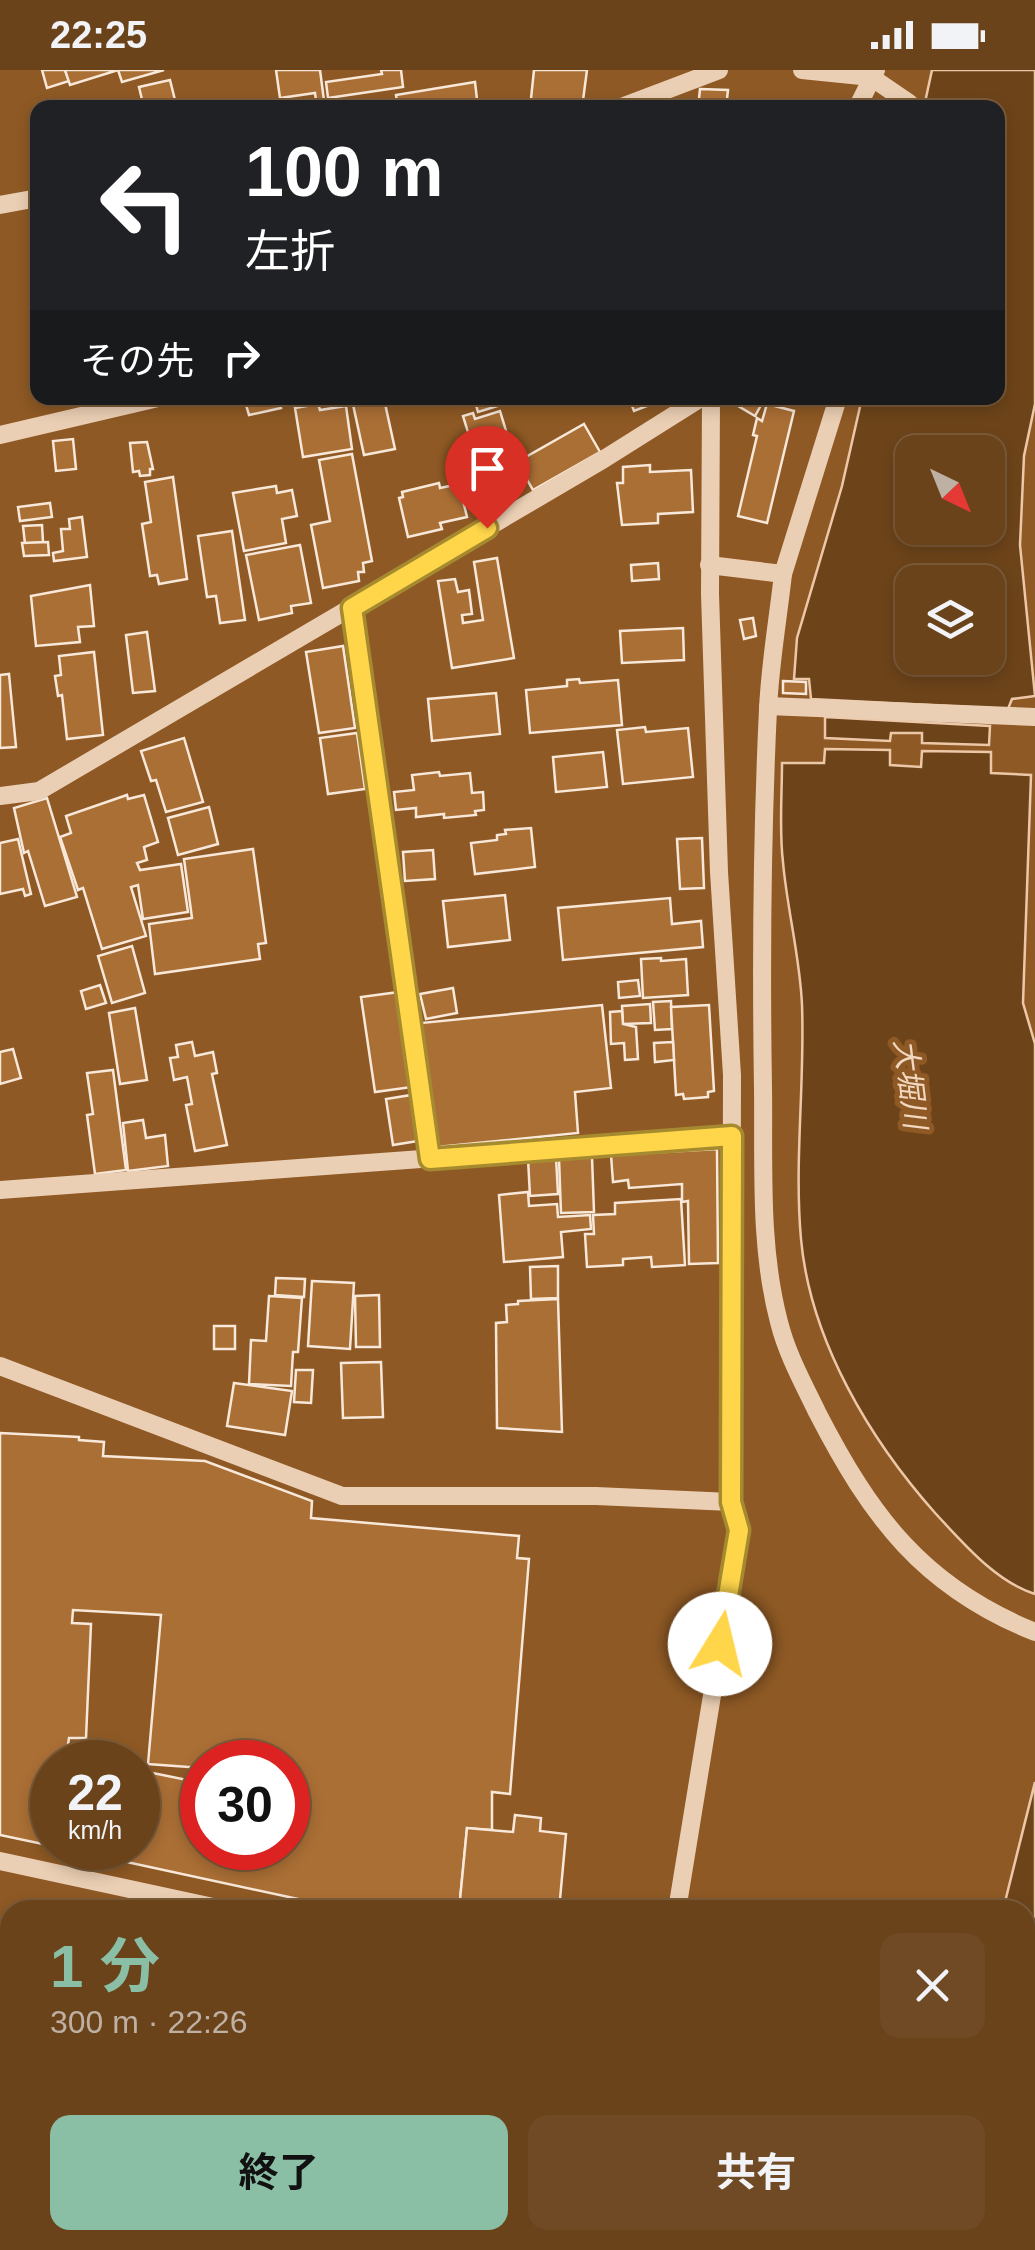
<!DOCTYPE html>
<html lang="ja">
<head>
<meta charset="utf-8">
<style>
  :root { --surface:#6a431b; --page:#6f4a24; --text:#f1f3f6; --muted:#beb0a3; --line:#7d5c3a; --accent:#8abfa5 }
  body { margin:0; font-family:Helvetica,"Noto Sans JP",sans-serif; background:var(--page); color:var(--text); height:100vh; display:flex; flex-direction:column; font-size:38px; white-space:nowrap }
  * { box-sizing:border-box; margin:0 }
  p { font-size:32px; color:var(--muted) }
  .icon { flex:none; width:55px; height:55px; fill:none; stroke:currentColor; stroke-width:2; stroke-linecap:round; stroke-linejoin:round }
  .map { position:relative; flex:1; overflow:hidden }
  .sheet { position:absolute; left:0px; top:1830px; width:1035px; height:350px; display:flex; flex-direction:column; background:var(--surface); border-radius:30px 30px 0 0; box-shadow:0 5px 15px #0003,0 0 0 2px var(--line) }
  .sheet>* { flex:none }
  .top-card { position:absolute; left:30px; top:30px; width:975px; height:305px; border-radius:20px; box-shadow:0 5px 15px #0003,0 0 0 2px var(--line); background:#202124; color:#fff; overflow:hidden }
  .needle { width:65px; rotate:137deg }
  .buttons { position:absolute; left:895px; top:365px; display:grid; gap:20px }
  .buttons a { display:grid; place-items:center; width:110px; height:110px; border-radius:20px; background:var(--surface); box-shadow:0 5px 15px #0003,0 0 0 2px var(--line); font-size:50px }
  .speed { position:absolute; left:30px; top:1670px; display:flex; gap:20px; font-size:50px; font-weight:700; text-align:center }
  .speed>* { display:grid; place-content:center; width:130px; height:130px; border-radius:50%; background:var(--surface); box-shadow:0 5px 15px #0003,0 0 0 2px var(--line); line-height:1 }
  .speed small { font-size:25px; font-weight:400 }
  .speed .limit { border:15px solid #d22; background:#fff; color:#111 }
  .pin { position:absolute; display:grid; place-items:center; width:85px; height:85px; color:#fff; margin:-102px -42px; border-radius:50% 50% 50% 0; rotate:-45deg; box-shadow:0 0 10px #0007 }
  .pin .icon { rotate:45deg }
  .me { position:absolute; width:110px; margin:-55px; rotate:9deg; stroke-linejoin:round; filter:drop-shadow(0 0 8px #0008) }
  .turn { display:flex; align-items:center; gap:35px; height:210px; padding:0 50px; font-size:45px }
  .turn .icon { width:130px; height:130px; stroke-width:2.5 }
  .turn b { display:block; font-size:70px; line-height:85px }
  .then { display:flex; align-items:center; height:95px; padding:0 50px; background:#0003; gap:20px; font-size:38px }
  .round { display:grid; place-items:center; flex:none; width:105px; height:105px; border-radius:20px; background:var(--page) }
  .head { display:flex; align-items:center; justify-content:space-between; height:170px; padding:0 50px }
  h1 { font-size:60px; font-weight:700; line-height:75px; color:var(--accent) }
  .cta { display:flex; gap:20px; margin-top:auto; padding:20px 50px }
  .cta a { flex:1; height:115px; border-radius:20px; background:var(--accent); color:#111; font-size:40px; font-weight:700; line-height:115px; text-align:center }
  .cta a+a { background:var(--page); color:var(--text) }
  .status { display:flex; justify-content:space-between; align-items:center; height:70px; padding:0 50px; background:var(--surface); direction:ltr }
  .status svg { height:28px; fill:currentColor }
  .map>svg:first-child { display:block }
  .green { fill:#a5692f }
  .water { fill:#6d441a; stroke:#ecc8a8; stroke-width:2.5; fill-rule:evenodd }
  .building { fill:#aa6f35; stroke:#f8e8d9; stroke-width:2.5 }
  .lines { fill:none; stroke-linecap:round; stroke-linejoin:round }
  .minor { stroke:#ebcfb4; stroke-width:18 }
  .route-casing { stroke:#a68a30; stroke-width:25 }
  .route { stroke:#ffd54a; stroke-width:18 }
  .labels { text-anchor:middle; stroke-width:10; stroke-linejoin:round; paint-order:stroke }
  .water-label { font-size:30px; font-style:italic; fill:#f2d8c0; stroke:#8e5924 }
</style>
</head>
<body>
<div class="status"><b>22:25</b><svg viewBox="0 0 49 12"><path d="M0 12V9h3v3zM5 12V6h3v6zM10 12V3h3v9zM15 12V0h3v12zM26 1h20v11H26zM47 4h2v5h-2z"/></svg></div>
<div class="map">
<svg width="1035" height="2180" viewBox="0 0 1035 2180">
  <rect width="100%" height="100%" fill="#8e5924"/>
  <polygon class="green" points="669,2170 800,2170 795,2180 677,2180"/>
  <g class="water">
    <path d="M932 0H1035V334L1024 386 1020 475 1035 626 1012 629 1008 639 811 629 809 609H794L797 568 842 416 862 328H998V38L924 37ZM912 382H988V458H912ZM912 512H988V588H912Z"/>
    <polygon points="825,647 990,656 989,675 922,673 922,663 891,663 890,671 825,668"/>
    <path d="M825 679 890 680V695L921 697 922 681 991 682V703L1031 705 1023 933 1035 974V1524C996 1512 963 1473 936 1444 870 1370 810 1270 801 1169 794 1092 805 1012 802 935 800 887 787 839 783 792 779 760 782 726 782 693H824Z"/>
    <polygon points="1035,1712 1035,2180 916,2180 919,2170 1025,2170 1025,1840 1003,1840"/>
  </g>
  <g class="building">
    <polygon points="42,0 65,0 69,11 47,18"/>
    <polygon points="65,0 118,0 70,15"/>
    <polygon points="118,0 164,0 122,12"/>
    <polygon points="276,0 320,0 325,38 317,38 315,23 280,28"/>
    <polygon points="381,0 401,0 403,17 328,28 326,12 382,4"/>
    <polygon points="534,0 587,0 582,38 530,38"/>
    <polygon points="170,10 177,38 144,38 139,17"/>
    <polygon points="475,12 478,38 398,38 396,25"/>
    <polygon points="700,19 728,20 726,38 698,38"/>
    <polygon points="244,328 279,328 281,338 249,345"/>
    <polygon points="363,328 364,333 384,329 395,379 364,385 352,330"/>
    <polygon points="474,328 498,328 501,335 478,342"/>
    <polygon points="629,328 668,328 634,341"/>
    <polygon points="730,328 765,328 755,346 728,330"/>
    <polygon points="318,334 320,340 346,336 352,379 303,387 295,338"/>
    <polygon points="767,334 794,341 767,453 738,446 757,366 753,365 757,348 762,351"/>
    <polygon points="500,341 521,410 486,420 463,346 473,343 475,349"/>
    <polygon points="584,354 600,382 533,420 517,392"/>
    <polygon points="73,369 76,399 56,401 53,371"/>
    <polygon points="147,372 153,399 150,399 150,405 140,406 139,401 133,402 130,373"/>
    <polygon points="352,384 372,491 363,493 364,502 358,502 359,511 323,518 311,455 330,451 319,390"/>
    <polygon points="650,395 650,402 691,400 693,442 658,444 658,453 622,455 617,413 623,413 623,397"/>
    <polygon points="173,407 187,509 159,514 157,505 150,506 142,454 151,452 145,412"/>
    <polygon points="439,413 440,418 459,414 467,447 440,453 442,459 408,467 399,428 403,427 402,422"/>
    <polygon points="276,416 277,423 292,420 297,446 282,449 286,473 244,481 233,423"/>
    <polygon points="50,433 52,447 20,451 18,437"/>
    <polygon points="82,447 87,487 54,491 53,483 63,481 61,459 70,459 69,449"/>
    <polygon points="42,455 43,472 25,474 23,456"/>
    <polygon points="232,461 245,550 220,553 216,526 207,527 198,466"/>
    <polygon points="48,472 49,485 24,486 22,473"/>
    <polygon points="300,475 311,533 291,536 292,543 259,550 246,485"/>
    <polygon points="497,488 514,588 452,598 438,511 455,509 458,522 469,520 472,544 462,545 463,553 483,550 474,492"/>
    <polygon points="658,493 659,509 632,511 631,495"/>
    <polygon points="90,515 94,556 78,557 80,572 36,576 31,526"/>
    <polygon points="753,548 756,566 744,569 740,550"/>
    <polygon points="683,558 684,590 622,593 620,561"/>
    <polygon points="147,562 155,621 133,623 126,565"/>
    <polygon points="343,576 355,658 319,663 306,582"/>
    <polygon points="94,582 103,665 67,669 62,625 58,626 55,606 61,605 59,586"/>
    <polygon points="9,604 16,677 0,678 0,605"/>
    <polygon points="579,609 580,613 618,610 622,655 530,663 526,620 567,616 567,610"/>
    <polygon points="783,611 806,612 806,624 783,623"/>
    <polygon points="496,623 500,664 432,671 428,629"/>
    <polygon points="645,657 646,662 688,658 693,707 623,714 617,660"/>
    <polygon points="357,663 365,719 328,724 320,668"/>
    <polygon points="184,668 203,732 166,742 156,710 151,711 141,681"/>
    <polygon points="603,682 607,717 556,722 553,687"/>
    <polygon points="439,702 440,706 470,703 472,723 483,722 484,740 475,741 476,745 444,748 444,744 416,747 416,738 396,740 394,722 414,720 412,705"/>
    <polygon points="127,725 128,729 144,725 158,772 144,777 147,790 137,793 140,800 181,794 188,842 143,849 138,815 131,817 146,866 102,879 83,818 78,820 60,767 71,763 66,746"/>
    <polygon points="47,728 77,827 45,836 28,781 24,783 14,738"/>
    <polygon points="209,737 218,774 178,785 168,748"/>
    <polygon points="531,758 535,797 475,804 471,773 497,770 497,765 506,764 505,760"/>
    <polygon points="702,768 704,818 680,819 677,769"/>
    <polygon points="18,769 31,824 25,826 23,819 0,824 0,773"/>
    <polygon points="253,779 266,873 258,874 260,889 155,904 149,854 192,848 184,789"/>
    <polygon points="433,780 435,809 405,811 403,782"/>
    <polygon points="505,825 510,870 448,877 443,831"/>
    <polygon points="670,828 672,854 701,851 703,877 563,890 558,838"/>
    <polygon points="132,876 145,923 112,933 98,886"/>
    <polygon points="661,888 661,891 686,889 688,925 643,928 641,889"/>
    <polygon points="638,910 640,926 619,928 618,912"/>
    <polygon points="100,915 106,933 86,939 81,921"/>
    <polygon points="453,918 457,943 426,949 420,924"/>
    <polygon points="399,922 412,1017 375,1022 361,927"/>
    <polygon points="671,931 672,959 655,960 653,932"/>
    <polygon points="650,934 651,953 623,954 622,936"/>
    <polygon points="602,935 611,1018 575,1022 578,1063 437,1077 421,953"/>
    <polygon points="709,935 714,1021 708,1022 708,1027 684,1029 683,1024 676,1025 671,937"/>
    <polygon points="135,938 147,1010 120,1014 109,943"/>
    <polygon points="622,941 623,954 636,957 638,989 625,990 624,973 611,974 610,942"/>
    <polygon points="192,972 195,986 213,982 217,1003 212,1004 227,1075 195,1081 186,1035 192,1034 187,1007 174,1010 170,988 178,987 176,975"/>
    <polygon points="673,972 674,990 655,992 654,973"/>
    <polygon points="13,979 21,1008 0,1014 0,982"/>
    <polygon points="113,1000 126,1100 95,1104 87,1045 93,1044 87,1003"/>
    <polygon points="411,1025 418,1071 393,1075 386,1029"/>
    <polygon points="143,1050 146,1068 165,1065 168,1096 128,1101 123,1053"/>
    <polygon points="717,1079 718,1193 689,1194 688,1131 682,1132 682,1114 629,1118 628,1110 613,1112 611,1085"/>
    <polygon points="556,1087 558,1124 530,1126 528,1089"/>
    <polygon points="592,1087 594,1142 561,1143 559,1089"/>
    <polygon points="528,1122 529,1136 557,1134 558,1147 590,1145 591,1159 561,1162 563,1187 504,1192 499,1125"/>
    <polygon points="681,1129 685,1195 652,1197 651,1187 623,1189 623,1195 587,1197 585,1164 594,1164 593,1145 615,1144 615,1133"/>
    <polygon points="558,1196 558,1228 531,1229 530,1197"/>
    <polygon points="276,1208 305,1209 304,1227 275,1225"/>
    <polygon points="312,1211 354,1213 350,1279 308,1276"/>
    <polygon points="379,1225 380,1277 356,1277 355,1226"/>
    <polygon points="269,1226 302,1228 298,1282 293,1282 291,1316 249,1314 251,1270 266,1271"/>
    <polygon points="558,1229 562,1362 497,1358 496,1253 507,1252 506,1235 518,1234 518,1231"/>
    <rect x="214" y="1256" width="21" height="23"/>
    <polygon points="381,1292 383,1347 343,1348 341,1293"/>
    <polygon points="296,1300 313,1300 311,1333 294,1332"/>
    <polygon points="234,1313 292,1321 285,1365 227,1356"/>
    <polygon points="0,1363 79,1367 79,1370 104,1372 103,1386 205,1391 312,1431 311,1448 519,1466 517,1488 529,1489 510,1724 492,1722 492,1760 467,1758 459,1840 349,1840 62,1778 138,1778 138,1700 202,1713 202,1778 288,1778 288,1692 202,1692 202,1698 148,1694 161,1545 73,1540 72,1553 91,1554 86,1668 69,1668 68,1675 98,1681 96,1691 101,1692 52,1692 52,1776 0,1765"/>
    <polygon points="515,1745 541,1748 540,1761 566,1764 559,1840 459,1840 467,1758 513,1762"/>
    <polygon points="10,1845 10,1889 0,1886"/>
  </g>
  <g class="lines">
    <g class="minor">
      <polyline points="802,0 871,7 909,33 908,38"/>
      <polyline points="619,38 719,0"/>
      <polyline points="857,38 876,0"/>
      <polyline points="0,135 38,128"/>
      <polyline points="0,365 158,328"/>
      <path d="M709 495 783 504C778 549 770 594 768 639 762 765 761 892 763 1018 764 1096 759 1176 779 1252 787 1284 803 1313 817 1342 871 1447 923 1517 1035 1562"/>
      <polyline points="783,504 838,328"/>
      <polyline points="352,538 430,1089"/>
      <polyline points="768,636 1035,647"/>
      <polyline points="0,726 39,721 604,389 701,328"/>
      <polyline points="0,1120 733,1066"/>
      <polyline points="0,1296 342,1426 596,1426 731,1432"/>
      <polyline points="0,1791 227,1840"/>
      <polyline points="677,1840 739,1460 731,1432 732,1005 719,802 710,524 711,328"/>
      <polyline points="856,2180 858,2170"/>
    </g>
  </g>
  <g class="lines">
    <g class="route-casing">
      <polyline id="route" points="487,458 352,538 430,1089 732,1066 731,1432 739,1460 720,1574"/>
    </g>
    <use href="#route" class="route"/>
  </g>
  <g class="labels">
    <g class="water-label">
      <text transform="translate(910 1014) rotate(83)" y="10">大堀川</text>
    </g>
  </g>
</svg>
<div class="buttons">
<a><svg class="needle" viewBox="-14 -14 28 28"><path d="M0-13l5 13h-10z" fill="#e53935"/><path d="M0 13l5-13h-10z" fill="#beb0a3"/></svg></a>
<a><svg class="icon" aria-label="layers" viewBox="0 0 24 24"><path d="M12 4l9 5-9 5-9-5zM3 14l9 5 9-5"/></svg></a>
</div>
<div class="speed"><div>22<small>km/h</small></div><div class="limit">30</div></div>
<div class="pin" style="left:487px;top:458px;background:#d93025"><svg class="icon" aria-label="arrive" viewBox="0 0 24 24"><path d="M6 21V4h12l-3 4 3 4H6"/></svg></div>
<svg class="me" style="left:720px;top:1574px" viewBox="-20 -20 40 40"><circle r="19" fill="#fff"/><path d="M0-13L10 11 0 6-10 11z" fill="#ffd54a"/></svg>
<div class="top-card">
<div class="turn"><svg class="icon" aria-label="left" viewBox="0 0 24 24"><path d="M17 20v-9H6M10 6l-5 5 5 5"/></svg><div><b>100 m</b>左折</div></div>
<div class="then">その先<svg class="icon" aria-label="right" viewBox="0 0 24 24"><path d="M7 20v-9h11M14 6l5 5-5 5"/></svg></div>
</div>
<section class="sheet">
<div class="head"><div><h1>1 分</h1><p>300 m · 22:26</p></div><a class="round"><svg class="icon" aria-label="close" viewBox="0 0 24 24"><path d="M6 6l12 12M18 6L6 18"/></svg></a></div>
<div class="cta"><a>終了</a><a>共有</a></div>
</section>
</div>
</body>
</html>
